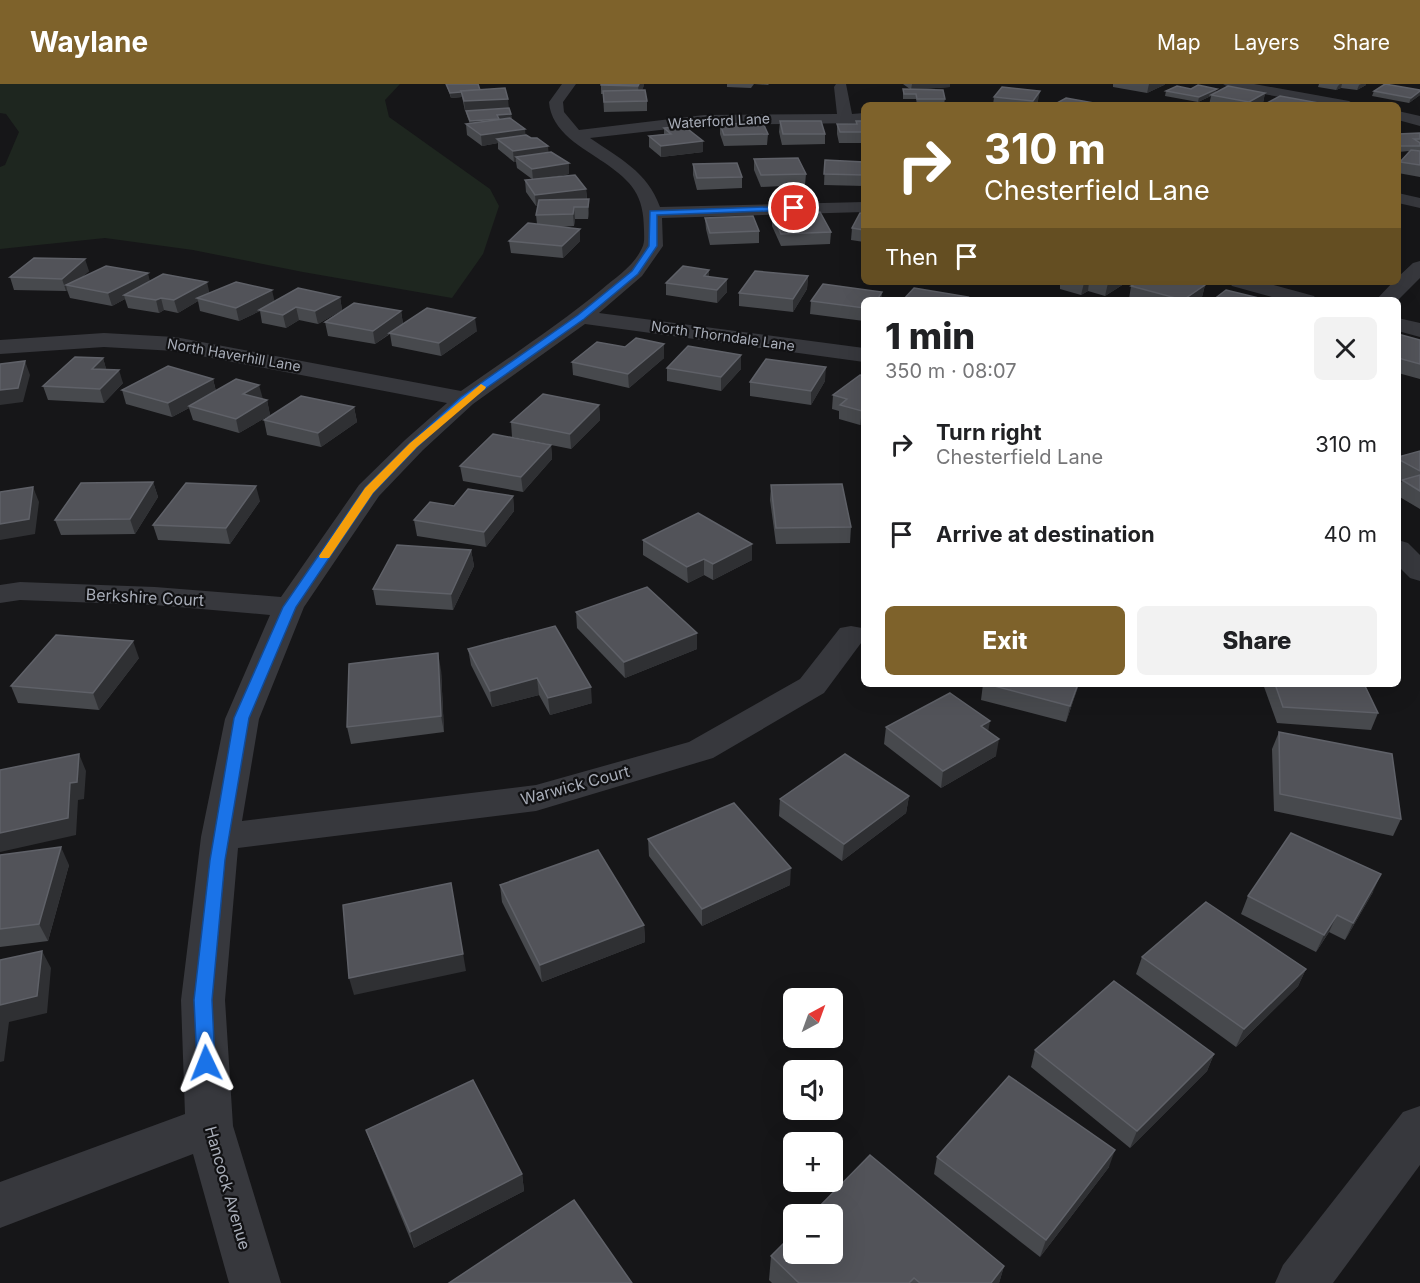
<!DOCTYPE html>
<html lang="en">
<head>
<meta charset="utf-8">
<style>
  :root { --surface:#fff; --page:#f2f2f2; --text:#202124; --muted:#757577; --accent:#7e622b }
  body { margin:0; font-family:Inter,sans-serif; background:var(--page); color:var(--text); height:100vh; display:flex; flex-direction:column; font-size:22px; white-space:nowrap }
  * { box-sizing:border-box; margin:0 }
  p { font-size:20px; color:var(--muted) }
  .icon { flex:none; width:33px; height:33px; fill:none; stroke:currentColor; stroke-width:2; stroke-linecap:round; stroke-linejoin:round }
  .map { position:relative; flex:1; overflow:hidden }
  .drawer { position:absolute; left:861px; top:213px; width:540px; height:390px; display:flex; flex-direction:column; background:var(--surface); border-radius:9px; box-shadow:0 6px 24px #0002 }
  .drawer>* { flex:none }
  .banner { position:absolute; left:861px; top:18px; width:540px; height:183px; border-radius:9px; box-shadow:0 6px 24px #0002; background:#7e622b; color:#fff; overflow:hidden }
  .needle { width:39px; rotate:41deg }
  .buttons { position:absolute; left:783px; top:904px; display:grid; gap:12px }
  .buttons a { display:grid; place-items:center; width:60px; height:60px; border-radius:9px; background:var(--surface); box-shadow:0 6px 24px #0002; font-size:30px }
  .pin { position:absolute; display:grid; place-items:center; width:51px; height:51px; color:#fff; margin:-26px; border:3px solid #fff; border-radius:50%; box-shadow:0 2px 6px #0007 }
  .me { position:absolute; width:66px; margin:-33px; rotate:358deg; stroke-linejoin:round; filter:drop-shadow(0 0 4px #0008) }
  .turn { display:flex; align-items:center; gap:21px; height:126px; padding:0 24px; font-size:27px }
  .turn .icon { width:78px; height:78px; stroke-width:2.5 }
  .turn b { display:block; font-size:42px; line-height:51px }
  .then { display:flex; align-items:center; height:57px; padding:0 24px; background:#0003; gap:12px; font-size:22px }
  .round { display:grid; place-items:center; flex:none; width:63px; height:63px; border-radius:9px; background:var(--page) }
  .head { display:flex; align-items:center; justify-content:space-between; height:102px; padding:0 24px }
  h1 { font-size:36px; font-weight:800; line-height:45px }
  .button { display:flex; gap:12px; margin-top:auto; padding:12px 24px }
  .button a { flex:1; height:69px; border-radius:9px; background:var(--accent); color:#fff; font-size:24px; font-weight:800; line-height:69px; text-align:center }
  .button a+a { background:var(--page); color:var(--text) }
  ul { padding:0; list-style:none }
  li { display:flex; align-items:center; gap:18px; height:90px; padding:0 24px }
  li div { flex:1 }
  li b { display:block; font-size:22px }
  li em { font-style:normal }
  header { display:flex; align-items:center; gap:36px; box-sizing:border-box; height:84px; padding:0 30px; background:var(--accent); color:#fff }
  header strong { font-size:28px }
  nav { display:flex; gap:33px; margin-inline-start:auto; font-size:21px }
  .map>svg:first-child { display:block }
  .green { fill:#1e261f }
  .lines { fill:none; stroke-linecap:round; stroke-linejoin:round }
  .minor { fill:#37383d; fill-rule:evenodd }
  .wall { fill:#47494d }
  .shaded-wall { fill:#2f3033 }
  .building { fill:#525359; stroke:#5f6168; stroke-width:1.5 }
  .route { fill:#1a73e8; stroke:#114b97; stroke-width:1.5 }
  .slow { fill:#f59e0b }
  .labels { text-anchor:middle; stroke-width:4.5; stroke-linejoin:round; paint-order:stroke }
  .far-street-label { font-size:14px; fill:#a8adb8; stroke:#111113 }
  .street-label { font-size:16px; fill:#a8adb8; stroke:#111113 }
</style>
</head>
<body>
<header>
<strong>Waylane</strong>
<nav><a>Map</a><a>Layers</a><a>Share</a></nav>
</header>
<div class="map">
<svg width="1420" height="1199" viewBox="0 0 1420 1199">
  <rect width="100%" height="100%" fill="#161618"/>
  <polygon class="green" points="0,0 400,0 385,16 389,33 490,105 499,122 483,170 452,214 303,188 193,166 105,154 0,165 0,83 5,81 19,48 6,30 0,29"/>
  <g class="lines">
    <g class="minor">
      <path d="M562 0H576L563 18 564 28 579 46 704 31 837 30 834 3 836 0H846L852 30 864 29V39L704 41 590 54C620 75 647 87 660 123L864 118V128L662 134 663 162 642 192 599 229 864 264V278L585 240 473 320 423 366 379 412 304 523 259 635 242 737 536 701 689 658 800 595 840 544 851 542 862 544 864 555 824 609 713 674 536 727 238 764 225 916 233 1042 281 1199H229L193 1070 0 1144V1098L185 1030 181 916 201 753 225 635 270 531 155 521 20 516 0 519V501L20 498 155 503 281 513 359 401 405 356 447 319 175 267 104 263 0 270V256L104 249 175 253 461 307C508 274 557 242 601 206 616 193 634 182 642 164 645 159 644 151 644 146 644 111 632 98 605 79 583 64 551 48 549 18Z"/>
      <polygon points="1223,0 1254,0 1349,17 1356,21 1324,21 1230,4"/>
      <polygon points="1398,27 1420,32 1420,42 1398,36"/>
      <polygon points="1398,109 1420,114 1420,124 1398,119"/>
      <polygon points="1420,177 1420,194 1398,216 1376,216 1393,198 1398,198 1398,193 1413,179"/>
      <polygon points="1229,198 1263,198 1314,212 1317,216 1283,216 1232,202"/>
      <polygon points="1398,234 1420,239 1420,253 1398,247"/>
      <polygon points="1398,456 1408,459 1420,471 1420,497 1410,494 1398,482"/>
      <polygon points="1420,1022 1420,1081 1333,1199 1275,1199 1283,1181 1403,1028"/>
    </g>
  </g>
  <g class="wall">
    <polygon points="446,0 480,6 509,24 512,35 511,35 526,51 531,54 548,62 548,68 569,79 569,90 547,94 586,105 587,115 589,127 588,135 575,135 574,142 559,143 580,145 580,157 563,174 511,169 509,157 537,140 536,131 538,122 536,122 526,108 525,96 532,95 517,84 516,78 514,78 498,65 498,59 482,62 467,51 466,40 470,40 467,32 466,27 468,27 465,27 462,13 451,14"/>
    <polygon points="601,0 644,0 642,6 647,17 647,27 604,28 603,10 601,10"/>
    <polygon points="727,0 769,0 768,1 754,0 751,4 727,3"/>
    <polygon points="903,0 950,0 950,3 921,5 945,15 944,20 917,20 916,15 903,15 903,5 910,5"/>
    <polygon points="1113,0 1165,0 1164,1 1147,9 1113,3"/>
    <polygon points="1319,0 1366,0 1366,1 1357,6 1341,4 1336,6 1318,3"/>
    <polygon points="1420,6 1420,11 1409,19 1372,12 1374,7"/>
    <polygon points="1166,7 1216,9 1265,9 1263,19 1259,21 1209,21 1211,12 1198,18 1165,12"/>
    <polygon points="994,13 1038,17 1035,21 993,21"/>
    <polygon points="780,37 825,50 825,60 782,61 779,48"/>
    <polygon points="856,37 864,37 864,59 839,59 837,50 837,40 856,40"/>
    <polygon points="720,40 768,50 767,61 724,62 720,50"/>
    <polygon points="664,44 703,57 703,68 661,73 649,63 649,52 664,50"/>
    <polygon points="1420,49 1420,93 1398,89 1398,83 1400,78 1409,67 1398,68 1398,50"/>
    <polygon points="754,75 806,90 805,101 761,103 754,86"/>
    <polygon points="825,76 864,78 864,102 824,101"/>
    <polygon points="693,80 742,93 742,104 697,106 693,91"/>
    <polygon points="864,129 864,158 851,156 852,144"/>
    <polygon points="772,130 831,148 830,160 781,162 772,142"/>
    <polygon points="705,134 759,147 759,159 710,161 706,145"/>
    <polygon points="89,187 81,194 150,197 209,209 274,218 340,213 342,226 318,240 299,236 286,244 262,239 260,227 239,237 200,227 198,217 178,229 164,226 159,229 128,224 125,215 112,222 70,214 67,206 66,207 14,206 10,193"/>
    <polygon points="808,192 807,205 793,228 739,222 739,209"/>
    <polygon points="709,193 727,195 727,208 717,219 666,211 666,199"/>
    <polygon points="1055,198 1127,198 1105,212 1088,207 1081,211 1060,205 1060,200"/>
    <polygon points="1205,201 1202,213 1199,216 1132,216 1129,215 1131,202"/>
    <polygon points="882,208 881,216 864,216 864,237 810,230 811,217"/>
    <polygon points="401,227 403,240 477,247 441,272 392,262 390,250 375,260 328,252 325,238"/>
    <polygon points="1398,250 1420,256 1420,295 1398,289"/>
    <polygon points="664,260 664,274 629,304 573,291 572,278 625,263"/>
    <polygon points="741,271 741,285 721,307 667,297 667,284"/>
    <polygon points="103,274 106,285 123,299 104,319 48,316 43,302"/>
    <polygon points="864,292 864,338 860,341 839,335 839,327 832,325 833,311"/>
    <polygon points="213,295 216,307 267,316 270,331 239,349 193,336 189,324 172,333 126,320 122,306"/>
    <polygon points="825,297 811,321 750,312 750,298"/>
    <polygon points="599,321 600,336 571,365 551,361 552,375 523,408 463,397 460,382 548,360 512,353 511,338"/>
    <polygon points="354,323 357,338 321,363 267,351 264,336"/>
    <polygon points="1420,367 1420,425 1398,412 1398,407 1402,396 1403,396 1398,393 1398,373"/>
    <polygon points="153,398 158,413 135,450 61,451 55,436"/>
    <polygon points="771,401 851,443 850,459 776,460 770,416"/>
    <polygon points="513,412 514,427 486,463 417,452 414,436 454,422"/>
    <polygon points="260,417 230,460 158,456 153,441"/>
    <polygon points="643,456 752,476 713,496 704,491 688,499 643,471"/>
    <polygon points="471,466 474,482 453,526 376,521 373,505"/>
    <polygon points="576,528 697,565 625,594 577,544"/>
    <polygon points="468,565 592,619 550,631 539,611 492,623 471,581"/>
    <polygon points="139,574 99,626 18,619 11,602"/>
    <polygon points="441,586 444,648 351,660 347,643"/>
    <polygon points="983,600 1079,600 1066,638 981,616"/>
    <polygon points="1263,600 1364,600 1378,629 1371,646 1277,639"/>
    <polygon points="886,643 996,672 941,704 884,660"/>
    <polygon points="1279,648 1401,735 1393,752 1274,727 1272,665"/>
    <polygon points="909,712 906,729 842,777 779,732 780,715"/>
    <polygon points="648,755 790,801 702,842 649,772"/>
    <polygon points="0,771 69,781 48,857 0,863"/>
    <polygon points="500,801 644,841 645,858 542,898 502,818"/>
    <polygon points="1373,808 1345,856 1329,848 1316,868 1241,830 1248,812"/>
    <polygon points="1142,873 1306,885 1298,902 1236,963 1136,890"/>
    <polygon points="1035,966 1214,970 1207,987 1130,1064 1031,983"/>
    <polygon points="366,1046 522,1090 524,1107 414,1164 372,1062"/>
    <polygon points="937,1073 1109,1083 1040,1173 934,1090"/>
    <polygon points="771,1172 1004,1182 999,1199 772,1199 769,1196"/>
  </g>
  <g class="shaded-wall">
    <polygon points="639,0 644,0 644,2 639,12 638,2"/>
    <polygon points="912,0 950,0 950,3 911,6"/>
    <polygon points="1149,0 1165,0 1164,1 1147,9"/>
    <polygon points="1340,0 1342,0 1341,4 1336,6 1338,2"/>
    <polygon points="1361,0 1366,0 1366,1 1357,6 1359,1"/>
    <polygon points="1217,5 1215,10 1198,18 1199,13"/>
    <polygon points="1040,7 1038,17 1035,21 1032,21 1033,17"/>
    <polygon points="1420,7 1420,11 1409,19 1411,14"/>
    <polygon points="462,8 462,13 451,14 450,9"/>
    <polygon points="1265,9 1263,19 1259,21 1248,21 1249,18"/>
    <polygon points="508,15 509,25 465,27 464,17"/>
    <polygon points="511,30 512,35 499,36 471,42 470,37 497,31"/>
    <polygon points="525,45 526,55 497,55 498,59 482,62 481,51"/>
    <polygon points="703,57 703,68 661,73 661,62"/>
    <polygon points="548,62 549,73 516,73 516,78 514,78 513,67"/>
    <polygon points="569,79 569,90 533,96 532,85"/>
    <polygon points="586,105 587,117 536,122 535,111"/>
    <polygon points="589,115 589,127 588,135 588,123"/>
    <polygon points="574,123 575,135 574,142 573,130"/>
    <polygon points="580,145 580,157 563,174 562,162"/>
    <polygon points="85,175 89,187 72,202 66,201 67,206 66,207 62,195"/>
    <polygon points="709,186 709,199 704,205 704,192"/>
    <polygon points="148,189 151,202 124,211 125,215 112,222 108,209"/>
    <polygon points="808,192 807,205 793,228 793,215"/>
    <polygon points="727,195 727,208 717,219 717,206"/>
    <polygon points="207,198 210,211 197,214 198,217 178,229 174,216"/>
    <polygon points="1085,198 1089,198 1088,207 1081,211 1084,199"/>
    <polygon points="1110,198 1127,198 1105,212 1108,199"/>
    <polygon points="1205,201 1202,213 1199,216 1184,216"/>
    <polygon points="272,206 275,219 259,226 260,227 239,237 236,224"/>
    <polygon points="882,208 881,216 877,216"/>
    <polygon points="340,213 342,226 318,240 315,227"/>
    <polygon points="161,214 164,226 159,229 156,216"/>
    <polygon points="296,223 299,236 286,244 283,231"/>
    <polygon points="401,227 403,240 375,260 373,247"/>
    <polygon points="475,234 477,247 441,272 439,259"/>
    <polygon points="664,260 664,274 629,304 628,290"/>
    <polygon points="741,271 741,285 721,307 721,293"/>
    <polygon points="103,274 107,288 92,285"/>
    <polygon points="25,277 30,291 23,318 0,321 0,306"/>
    <polygon points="826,283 825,297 811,321 811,307"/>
    <polygon points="119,286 123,299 104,319 100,305"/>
    <polygon points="213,295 216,308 189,322 189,324 172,333 168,319"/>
    <polygon points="259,301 263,315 243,310"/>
    <polygon points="267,316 270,331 239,349 236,335"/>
    <polygon points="599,321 600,336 571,365 570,350"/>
    <polygon points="354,323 357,338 321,363 318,349"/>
    <polygon points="864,325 864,338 860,341 862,327"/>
    <polygon points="551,361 552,375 523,408 521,393"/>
    <polygon points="153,398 158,413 135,450 130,435"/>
    <polygon points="256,402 260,417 230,460 226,444"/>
    <polygon points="33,403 39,418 35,450 0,456 0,440"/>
    <polygon points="513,412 514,427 486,463 484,448"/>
    <polygon points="752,460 752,476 713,496 713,480"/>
    <polygon points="471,466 474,482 453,526 451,510"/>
    <polygon points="704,475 704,491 688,499 687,483"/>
    <polygon points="697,549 697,565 625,594 624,578"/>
    <polygon points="133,557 139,574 99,626 93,609"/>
    <polygon points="438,569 441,586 444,648 441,632"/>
    <polygon points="537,594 539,611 492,623 490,607"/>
    <polygon points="1078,600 1079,600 1066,638 1070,622"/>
    <polygon points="591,603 592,619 550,631 548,614"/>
    <polygon points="990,637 987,654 981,642"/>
    <polygon points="999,655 996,672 941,704 943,687"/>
    <polygon points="79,670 86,687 84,715 78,716 76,751 0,768 0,749"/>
    <polygon points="909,712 906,729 842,777 844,760"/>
    <polygon points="61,763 69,781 48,857 39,840"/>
    <polygon points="791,784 790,801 702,842 702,825"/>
    <polygon points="1381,790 1373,808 1345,856 1353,839"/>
    <polygon points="451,799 466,887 354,911 349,894"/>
    <polygon points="1337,831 1329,848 1316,868 1324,851"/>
    <polygon points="644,841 645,858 542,898 540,881"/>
    <polygon points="42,867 51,884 47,929 9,938 4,977 0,978 0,921"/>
    <polygon points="1306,885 1298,902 1236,963 1244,945"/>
    <polygon points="1214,970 1207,987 1130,1064 1137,1047"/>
    <polygon points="1115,1066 1109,1083 1040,1173 1046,1156"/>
    <polygon points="522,1090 524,1107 414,1164 410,1148"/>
    <polygon points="1004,1182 999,1199 991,1199"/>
  </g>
  <g class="building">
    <polygon points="446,0 478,0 480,6 461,7 462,8 450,9"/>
    <polygon points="601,0 639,0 638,2 601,1"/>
    <polygon points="1385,0 1420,6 1420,7 1411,14 1374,7"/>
    <polygon points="1198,1 1217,5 1199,13 1166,7 1177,2 1191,5"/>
    <polygon points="1228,2 1265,9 1249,18 1211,11"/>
    <polygon points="1002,3 1040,7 1033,17 994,13"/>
    <polygon points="505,4 508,15 464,17 461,7"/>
    <polygon points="903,5 943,6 945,15 917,15 916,10 904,10"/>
    <polygon points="645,6 647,17 604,18 603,7"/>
    <polygon points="1280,12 1319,19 1315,21 1277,21 1267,19"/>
    <polygon points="1066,14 1100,20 1098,21 1062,21 1055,20"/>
    <polygon points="509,24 511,30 497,31 499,35 470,37 466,27"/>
    <polygon points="510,34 525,45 481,51 466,40"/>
    <polygon points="780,37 821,37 825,50 783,50"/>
    <polygon points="856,37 864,37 864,48 840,48 837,40 857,40"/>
    <polygon points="763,39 768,50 724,51 720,40"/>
    <polygon points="684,42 703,57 661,62 649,52 671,50 664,44"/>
    <polygon points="1420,49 1420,55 1414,55 1420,59 1420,62 1398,62 1398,50"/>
    <polygon points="526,51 531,54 537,54 548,62 513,67 497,55"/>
    <polygon points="1411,66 1420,67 1420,81 1400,78"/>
    <polygon points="551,68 569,79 532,85 516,73"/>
    <polygon points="798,74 806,90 761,91 754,75"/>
    <polygon points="825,76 864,78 864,91 824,90"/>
    <polygon points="737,79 742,93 697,94 693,80"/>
    <polygon points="575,91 586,105 535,111 525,96"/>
    <polygon points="589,115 588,123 574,123 573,130 536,131 539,116"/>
    <polygon points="820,128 831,148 781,150 772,130"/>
    <polygon points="860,129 864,129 864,146 852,144"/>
    <polygon points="753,132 759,147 710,149 705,134"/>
    <polygon points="528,139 580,145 562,162 509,157"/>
    <polygon points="34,174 85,175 62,195 10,193"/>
    <polygon points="106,182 148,189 108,209 66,201"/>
    <polygon points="683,182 709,186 704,192 727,195 717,206 666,199"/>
    <polygon points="755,187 808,192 793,215 739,209"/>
    <polygon points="163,190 207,198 174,216 161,214 156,216 124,211"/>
    <polygon points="236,198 272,206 236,224 197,214"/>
    <polygon points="1138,198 1195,198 1205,201 1183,216 1131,202"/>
    <polygon points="823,200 882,208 877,216 864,216 864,224 811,217"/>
    <polygon points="298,204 340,213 315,227 296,223 283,231 259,226"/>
    <polygon points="914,204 968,213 965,216 903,216"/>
    <polygon points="1226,206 1267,216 1213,216"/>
    <polygon points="354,219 401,227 373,247 325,238"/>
    <polygon points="427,224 475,234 439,259 389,249"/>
    <polygon points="1398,250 1420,256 1420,280 1398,274"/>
    <polygon points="636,254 664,260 628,290 572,278 597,258 625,263"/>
    <polygon points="688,262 741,271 721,293 667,284"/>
    <polygon points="75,273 103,274 92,285 119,286 100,305 43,302"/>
    <polygon points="766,275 826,283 811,307 750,298"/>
    <polygon points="25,277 18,304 0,306 0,280"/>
    <polygon points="168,282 213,295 168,319 122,306"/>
    <polygon points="860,291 864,292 864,325 862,327 840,321 847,315 833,311"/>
    <polygon points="236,295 259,301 243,310 267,316 236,335 189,322"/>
    <polygon points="543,310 599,321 570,350 511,338"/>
    <polygon points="301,312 354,323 318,349 264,336"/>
    <polygon points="493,350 551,361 521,393 460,382"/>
    <polygon points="1420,367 1420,387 1398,375 1398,373"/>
    <polygon points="1420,391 1420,407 1402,396"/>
    <polygon points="153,398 130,435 55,436 81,399"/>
    <polygon points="186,399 256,402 226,444 153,441"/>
    <polygon points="842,400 851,443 776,444 771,401"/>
    <polygon points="33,403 29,435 0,440 0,408"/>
    <polygon points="468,405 513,412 484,448 414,436 430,418 454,422"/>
    <polygon points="698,429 752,460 713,480 704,475 687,483 643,456"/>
    <polygon points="397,461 471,466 451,510 373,505"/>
    <polygon points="647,503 697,549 624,578 576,528"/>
    <polygon points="555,542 591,603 548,614 537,594 490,607 468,565"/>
    <polygon points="56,551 133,557 93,609 11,602"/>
    <polygon points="438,569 441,632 347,643 349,580"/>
    <polygon points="987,600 1078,600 1070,622"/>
    <polygon points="1275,600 1364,600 1378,629 1283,623"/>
    <polygon points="950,609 990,637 981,642 999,655 943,687 886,643"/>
    <polygon points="1279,648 1392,670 1401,735 1280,710"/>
    <polygon points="79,670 77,698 70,699 68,734 0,749 0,686"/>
    <polygon points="845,670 909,712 844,760 780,715"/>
    <polygon points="734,719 791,784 702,825 648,755"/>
    <polygon points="1291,749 1381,790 1353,839 1337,831 1324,851 1248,812"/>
    <polygon points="61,763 39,840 0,845 0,771"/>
    <polygon points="598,766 644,841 540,881 500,801"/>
    <polygon points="451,799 463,870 349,894 343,821"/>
    <polygon points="1206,818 1306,885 1244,945 1142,873"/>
    <polygon points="42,867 37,912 0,921 0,876"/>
    <polygon points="1114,897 1214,970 1137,1047 1035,966"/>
    <polygon points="1009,992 1115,1066 1046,1156 937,1073"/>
    <polygon points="473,996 522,1090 410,1148 366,1046"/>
    <polygon points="870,1071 1004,1182 991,1199 920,1199 914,1194 909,1199 799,1199 771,1172 794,1149 794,1170 832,1170 832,1131 811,1131"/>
    <polygon points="574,1116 632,1199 449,1199"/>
  </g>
  <polygon class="route" points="796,122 794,126 657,131 657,162 638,190 584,235 468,317 417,363 373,409 296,523 249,634 225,776 212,916 215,979 213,985 206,987 200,985 197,979 194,916 210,776 234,634 283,523 365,404 410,359 461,313 578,231 632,187 649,162 650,127"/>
  <polygon class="slow" points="481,300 486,303 485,305 417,363 373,409 329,474 320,474 319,472 365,404 410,359"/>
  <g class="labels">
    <g class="far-street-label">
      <text transform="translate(719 37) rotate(-3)" y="5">Waterford Lane</text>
      <text transform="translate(723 252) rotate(8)" y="5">North Thorndale Lane</text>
      <text transform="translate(234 271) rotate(10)" y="5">North Haverhill Lane</text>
    </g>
    <g class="street-label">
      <text transform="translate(145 513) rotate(3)" y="6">Berkshire Court</text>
      <text transform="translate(575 701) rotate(-15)" y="6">Warwick Court</text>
      <text transform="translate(228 1104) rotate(74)" y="6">Hancock Avenue</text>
    </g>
  </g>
</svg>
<div class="buttons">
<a><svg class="needle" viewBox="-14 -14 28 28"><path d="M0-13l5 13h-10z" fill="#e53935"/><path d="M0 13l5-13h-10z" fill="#757577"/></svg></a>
<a><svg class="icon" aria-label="sound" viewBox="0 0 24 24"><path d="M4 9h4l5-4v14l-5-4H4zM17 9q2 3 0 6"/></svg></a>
<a>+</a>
<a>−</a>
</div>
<div class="pin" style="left:794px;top:124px;background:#d93025"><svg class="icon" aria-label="arrive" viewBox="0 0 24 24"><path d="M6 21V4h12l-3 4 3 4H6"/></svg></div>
<svg class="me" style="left:206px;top:979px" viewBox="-20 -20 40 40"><path d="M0-17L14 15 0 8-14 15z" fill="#1a73e8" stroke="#fff" stroke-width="4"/></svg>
<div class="banner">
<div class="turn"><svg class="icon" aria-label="right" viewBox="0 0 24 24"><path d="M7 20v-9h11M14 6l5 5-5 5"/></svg><div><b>310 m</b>Chesterfield Lane</div></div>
<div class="then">Then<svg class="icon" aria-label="arrive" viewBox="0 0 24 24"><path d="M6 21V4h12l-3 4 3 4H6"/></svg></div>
</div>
<section class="drawer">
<div class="head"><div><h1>1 min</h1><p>350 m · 08:07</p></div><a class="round"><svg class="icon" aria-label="close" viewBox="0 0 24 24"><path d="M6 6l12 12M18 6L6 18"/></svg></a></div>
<ul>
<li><svg class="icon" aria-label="right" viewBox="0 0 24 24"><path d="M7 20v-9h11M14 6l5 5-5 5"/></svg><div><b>Turn right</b><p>Chesterfield Lane</p></div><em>310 m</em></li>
<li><svg class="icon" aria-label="arrive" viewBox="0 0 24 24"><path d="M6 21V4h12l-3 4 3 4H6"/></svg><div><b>Arrive at destination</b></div><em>40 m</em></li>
</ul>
<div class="button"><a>Exit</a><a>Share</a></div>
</section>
</div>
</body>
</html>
